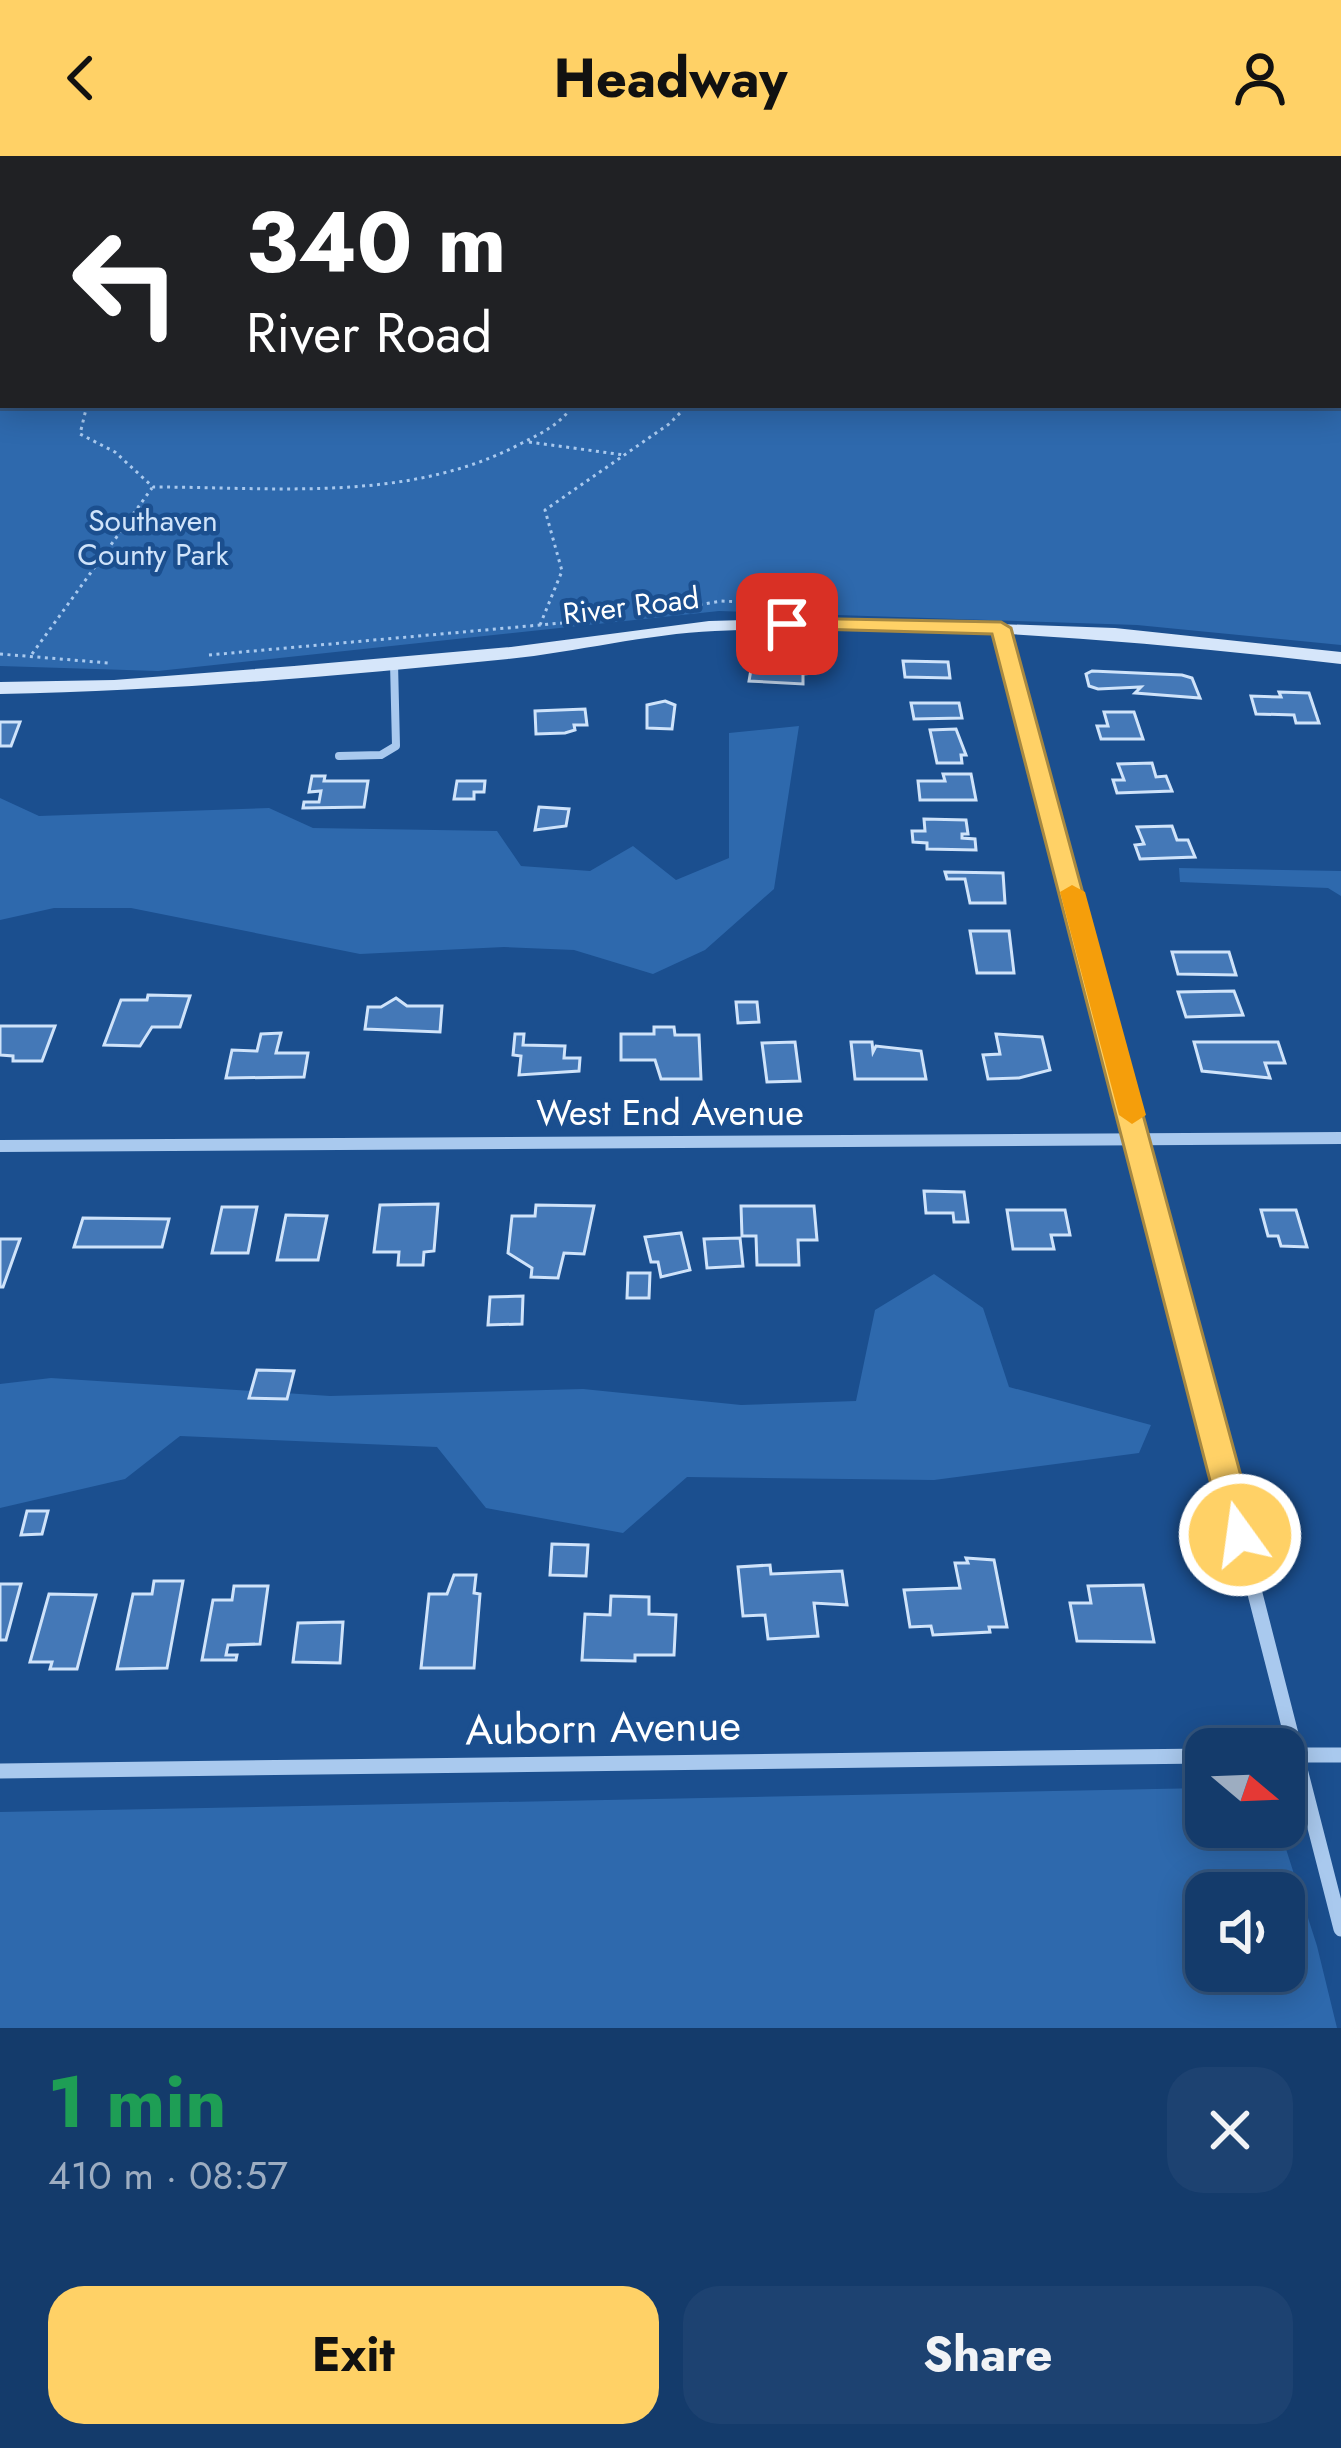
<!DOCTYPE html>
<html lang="en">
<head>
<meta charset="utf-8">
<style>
  :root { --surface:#143b6b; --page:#1d4271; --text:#f1f3f6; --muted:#9dadc1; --line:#33557e; --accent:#ffd166 }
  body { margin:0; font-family:Jost,sans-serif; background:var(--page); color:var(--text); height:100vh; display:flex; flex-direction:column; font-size:45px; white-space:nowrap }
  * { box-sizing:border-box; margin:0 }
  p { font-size:39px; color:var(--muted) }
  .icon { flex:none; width:66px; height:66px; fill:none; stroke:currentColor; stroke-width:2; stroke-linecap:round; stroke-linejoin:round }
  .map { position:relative; height:1872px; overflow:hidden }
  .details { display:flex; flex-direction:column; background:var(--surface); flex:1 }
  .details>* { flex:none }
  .top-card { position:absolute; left:0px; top:0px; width:1341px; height:252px; box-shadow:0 6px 30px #0003,0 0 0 3px var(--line); background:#202124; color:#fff; overflow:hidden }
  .needle { width:78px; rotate:109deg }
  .tools { position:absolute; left:1185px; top:1572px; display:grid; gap:24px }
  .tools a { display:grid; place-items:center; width:120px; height:120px; border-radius:24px; background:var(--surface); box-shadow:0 6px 30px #0003,0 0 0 3px var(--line); font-size:60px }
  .pin { position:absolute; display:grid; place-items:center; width:102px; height:102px; color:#fff; margin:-51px; border-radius:24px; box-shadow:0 6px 18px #0006 }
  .me { position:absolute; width:132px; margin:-66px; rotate:346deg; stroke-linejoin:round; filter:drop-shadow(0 0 9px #0008) }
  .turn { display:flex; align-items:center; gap:42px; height:252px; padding:0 48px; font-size:54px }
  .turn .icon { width:156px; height:156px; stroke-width:2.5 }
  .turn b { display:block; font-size:84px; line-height:102px }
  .round { display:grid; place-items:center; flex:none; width:126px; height:126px; border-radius:36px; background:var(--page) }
  .overview { display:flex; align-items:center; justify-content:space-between; height:204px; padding:0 48px }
  h1 { font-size:72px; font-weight:700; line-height:90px; color:#1e9e55 }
  .primary-button { display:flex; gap:24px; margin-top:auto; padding:24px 48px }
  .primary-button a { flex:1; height:138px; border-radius:36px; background:var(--accent); color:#111; font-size:48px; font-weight:700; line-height:138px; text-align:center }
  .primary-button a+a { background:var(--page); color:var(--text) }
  header { display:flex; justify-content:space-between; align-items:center; height:156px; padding:0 48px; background:var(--accent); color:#111; font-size:54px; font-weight:700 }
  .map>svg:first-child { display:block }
  .green { fill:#2e69ad; fill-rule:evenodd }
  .building { fill:#4478b7; stroke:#cfe3fa; stroke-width:3 }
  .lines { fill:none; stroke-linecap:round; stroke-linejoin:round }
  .path { stroke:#a9c9ee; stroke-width:3; stroke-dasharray:3 4.5; stroke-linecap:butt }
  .lane { stroke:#a9c9ee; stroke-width:8 }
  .street-far2 { stroke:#a9c9ee; stroke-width:9 }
  .street-far1 { stroke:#a9c9ee; stroke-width:12 }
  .street { stroke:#a9c9ee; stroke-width:15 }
  .secondary { fill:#d6e6fa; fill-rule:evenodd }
  .route { fill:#ffd166; stroke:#a68842; stroke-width:3 }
  .slow { fill:#f59e0b }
  .labels { text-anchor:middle; stroke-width:9; stroke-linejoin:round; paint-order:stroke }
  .far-park-label { font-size:30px; fill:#cfe3fa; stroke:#1b4f8f }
  .far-street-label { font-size:30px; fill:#fff; stroke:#1b4f8f }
  .street-label { font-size:36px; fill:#fff; stroke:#1b4f8f }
  .near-street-label { font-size:42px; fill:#fff; stroke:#1b4f8f }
</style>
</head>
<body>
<header><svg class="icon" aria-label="back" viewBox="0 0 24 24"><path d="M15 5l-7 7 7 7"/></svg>Headway<svg class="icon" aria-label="person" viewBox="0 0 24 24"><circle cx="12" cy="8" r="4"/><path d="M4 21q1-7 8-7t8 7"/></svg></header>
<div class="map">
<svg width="1341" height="1872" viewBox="0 0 1341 1872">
  <rect width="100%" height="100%" fill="#1b4f8f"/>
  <g class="green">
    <path d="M0 0H1341V489L1137 469 719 455 158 515 0 510ZM3 3H1338V249H3Z"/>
    <polygon points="799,570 774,733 705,794 653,818 574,794 504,791 360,798 131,752 54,752 0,764 0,642 39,660 269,652 313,672 497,675 521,710 590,715 633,690 676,724 729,702 729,577"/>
    <polygon points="1179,712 1341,715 1341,740 1328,732 1180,726"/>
    <polygon points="934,1118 983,1152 1009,1231 1151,1269 1139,1297 934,1324 687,1321 623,1377 486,1352 437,1291 180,1280 125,1323 0,1352 0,1228 51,1222 330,1240 583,1233 741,1249 856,1245 875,1154"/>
    <path d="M1206 1632V1671H1279L1317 1790 1337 1872H0V1656ZM1284 1737V1815H1206V1737Z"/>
  </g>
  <g class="building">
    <polygon points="753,502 814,502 815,517 803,518 803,528 749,525"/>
    <polygon points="903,505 948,506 950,522 905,521"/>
    <polygon points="1092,515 1182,519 1192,522 1200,542 1135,537 1141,531 1098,533 1089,530 1086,518"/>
    <polygon points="1279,536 1309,537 1319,567 1296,567 1294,559 1256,558 1251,540 1281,541"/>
    <polygon points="665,545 675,549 672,573 647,572 647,549"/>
    <polygon points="911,547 959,547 962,562 914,563"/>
    <polygon points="585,553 587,569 574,569 575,574 565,577 536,578 535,555"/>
    <polygon points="1104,556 1134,556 1143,583 1101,583 1097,570 1108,570"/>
    <polygon points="0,566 20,566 11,590 0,590"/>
    <polygon points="956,573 966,599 961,599 962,607 937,607 930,574"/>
    <polygon points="1152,607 1156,621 1166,620 1172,635 1117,637 1113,624 1124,624 1118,608"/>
    <polygon points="943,618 971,618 976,644 920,644 918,625 945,625"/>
    <polygon points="312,620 325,620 324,625 368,625 364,651 303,652 304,646 319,646 321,635 309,636"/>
    <polygon points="457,625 485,625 484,636 474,636 474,643 454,643"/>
    <polygon points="539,651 569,653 566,670 535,674"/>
    <polygon points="924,663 966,664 968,678 962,678 962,682 975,683 976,694 927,693 927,687 913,686 912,675 925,675"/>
    <polygon points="1172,670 1177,684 1188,684 1195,701 1140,703 1135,689 1144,688 1137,671"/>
    <polygon points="945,716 1003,717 1005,747 970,747 965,723 947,723"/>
    <polygon points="970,775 1009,775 1014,817 977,817"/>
    <polygon points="1172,796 1229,796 1236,819 1178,818"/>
    <polygon points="1234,835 1243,859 1186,861 1178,836"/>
    <polygon points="148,839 190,840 180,871 152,871 140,890 104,889 121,844 147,844"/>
    <polygon points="396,842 407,850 442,850 440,876 365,873 368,851 381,851"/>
    <polygon points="736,846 757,846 759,866 738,867"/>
    <polygon points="0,870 55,870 42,905 13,905 13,900 0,899"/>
    <polygon points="654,871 674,871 675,879 699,879 701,923 661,923 655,904 621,904 621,878 654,878"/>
    <polygon points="281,877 276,897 308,897 304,921 226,922 232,894 257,895 261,878"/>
    <polygon points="515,878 524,878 523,889 565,890 564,902 580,902 579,915 519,919 521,900 513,899"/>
    <polygon points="996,878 1042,881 1050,914 1019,922 988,923 983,899 1000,898"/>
    <polygon points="795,886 800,925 767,926 762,887"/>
    <polygon points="851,886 872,886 873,896 876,890 921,895 926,923 855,923"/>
    <polygon points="1194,886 1278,886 1285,907 1265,907 1270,922 1202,915"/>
    <polygon points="924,1035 964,1036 968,1066 954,1066 953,1057 926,1057"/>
    <polygon points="438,1048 434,1095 424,1096 423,1109 398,1109 399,1096 374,1096 380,1049"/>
    <polygon points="536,1049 594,1050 584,1098 564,1097 558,1122 531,1121 532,1112 508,1097 512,1060 535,1060"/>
    <polygon points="741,1050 814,1050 817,1084 798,1084 799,1109 757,1109 756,1080 742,1080"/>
    <polygon points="222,1051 257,1051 248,1097 212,1097"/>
    <polygon points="1007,1054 1065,1054 1070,1079 1051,1079 1054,1093 1013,1093"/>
    <polygon points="1261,1054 1296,1054 1307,1091 1281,1090 1278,1080 1268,1080"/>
    <polygon points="286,1059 327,1060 318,1104 277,1104"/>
    <polygon points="83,1062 169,1063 162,1091 74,1091"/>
    <polygon points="681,1077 690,1114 661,1121 658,1106 651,1106 645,1081"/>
    <polygon points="740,1082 743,1110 707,1112 704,1083"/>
    <polygon points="0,1083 20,1083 3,1131 0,1131"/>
    <polygon points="628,1117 650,1117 649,1142 627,1142"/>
    <polygon points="523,1140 522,1168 488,1169 490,1141"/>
    <polygon points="257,1214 294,1215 287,1243 249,1242"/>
    <polygon points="27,1355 48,1355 42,1378 21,1379"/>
    <polygon points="552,1388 588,1389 586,1420 550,1419"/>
    <polygon points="966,1402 994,1404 1007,1471 989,1471 990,1476 933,1479 931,1470 910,1471 904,1434 960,1432 955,1407 968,1407"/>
    <polygon points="770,1409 771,1418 842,1415 847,1449 814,1447 818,1480 768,1483 765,1459 743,1460 738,1411"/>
    <polygon points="454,1419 476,1419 474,1437 480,1438 474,1512 421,1512 429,1438 447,1438"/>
    <polygon points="154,1425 183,1425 167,1512 117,1513 133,1438 152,1438"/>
    <polygon points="0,1428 21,1428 6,1484 0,1484"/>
    <polygon points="1143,1429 1154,1486 1077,1485 1070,1447 1091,1447 1088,1430"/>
    <polygon points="234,1430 268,1430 260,1488 228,1489 226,1499 237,1499 236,1504 202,1504 213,1444 232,1444"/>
    <polygon points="49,1438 96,1439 77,1513 50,1513 52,1506 30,1506"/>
    <polygon points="611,1440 649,1441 649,1458 676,1459 674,1499 635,1499 635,1505 582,1504 585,1458 610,1459"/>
    <polygon points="343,1466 340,1507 293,1506 298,1467"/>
  </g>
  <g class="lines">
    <g class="path">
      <polyline points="1218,0 1233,3"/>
      <path d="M87 249 80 278 115 296 153 331C277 331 410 347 522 287 542 277 561 268 573 249"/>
      <polyline points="529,286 624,299"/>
      <polyline points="692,450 721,445 764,447"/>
      <polyline points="540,469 562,415 545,354 669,268 688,249"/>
      <polyline points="0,498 108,507"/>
      <polyline points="32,498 152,332"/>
      <polyline points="209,499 562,467"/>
    </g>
    <polyline class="lane" points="339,600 381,599 396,590 394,507"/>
    <polyline class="street-far2" points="1001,472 1059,686"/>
    <g class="street-far1">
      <polyline points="1058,683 1194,1199"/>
      <polyline points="0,990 1341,982"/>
    </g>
    <g class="street">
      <polyline points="1193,1196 1341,1773"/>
      <polyline points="1284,1599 1341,1599"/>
      <polyline points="0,1615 1206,1600"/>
    </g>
    <path class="secondary" d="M826 462 1115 472 1341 496V508C1133 484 924 466 715 475 646 478 577 496 508 503 339 520 169 535 0 538V526L114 524 294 510 511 491 709 465Z"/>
  </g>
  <polygon class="route" points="787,462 1001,466 1011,472 1257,1379 1252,1389 1240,1393 1229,1389 1224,1379 992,478 780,472 780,463"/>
  <polygon class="slow" points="1072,729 1085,736 1146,959 1132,968 1119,959 1060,736"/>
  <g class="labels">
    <g class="far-park-label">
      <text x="153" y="375">Southaven<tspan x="153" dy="34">County Park</tspan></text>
    </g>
    <g class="far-street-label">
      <text transform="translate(631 450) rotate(-7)" y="10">River Road</text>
    </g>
    <g class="street-label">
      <text x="670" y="969">West End Avenue</text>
    </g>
    <g class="near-street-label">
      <text transform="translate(603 1571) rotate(-1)" y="15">Auborn Avenue</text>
    </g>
  </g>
</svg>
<div class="tools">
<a><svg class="needle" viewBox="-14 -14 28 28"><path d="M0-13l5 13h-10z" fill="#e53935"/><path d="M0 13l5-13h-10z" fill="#9dadc1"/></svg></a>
<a><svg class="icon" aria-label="sound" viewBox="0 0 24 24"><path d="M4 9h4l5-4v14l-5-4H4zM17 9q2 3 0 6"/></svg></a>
</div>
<div class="pin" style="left:787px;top:468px;background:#d93025"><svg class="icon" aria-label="arrive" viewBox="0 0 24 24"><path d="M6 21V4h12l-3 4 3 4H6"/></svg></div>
<svg class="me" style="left:1240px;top:1379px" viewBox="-20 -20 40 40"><circle r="17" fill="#ffd166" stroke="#fff" stroke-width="3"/><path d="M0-11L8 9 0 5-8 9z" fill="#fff"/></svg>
<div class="top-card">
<div class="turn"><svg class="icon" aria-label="left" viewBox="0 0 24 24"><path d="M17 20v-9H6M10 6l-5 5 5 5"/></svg><div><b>340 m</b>River Road</div></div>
</div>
</div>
<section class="details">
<div class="overview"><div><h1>1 min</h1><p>410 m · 08:57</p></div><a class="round"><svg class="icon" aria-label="close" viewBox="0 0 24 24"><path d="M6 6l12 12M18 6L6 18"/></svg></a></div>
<div class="primary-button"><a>Exit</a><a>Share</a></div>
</section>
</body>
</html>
